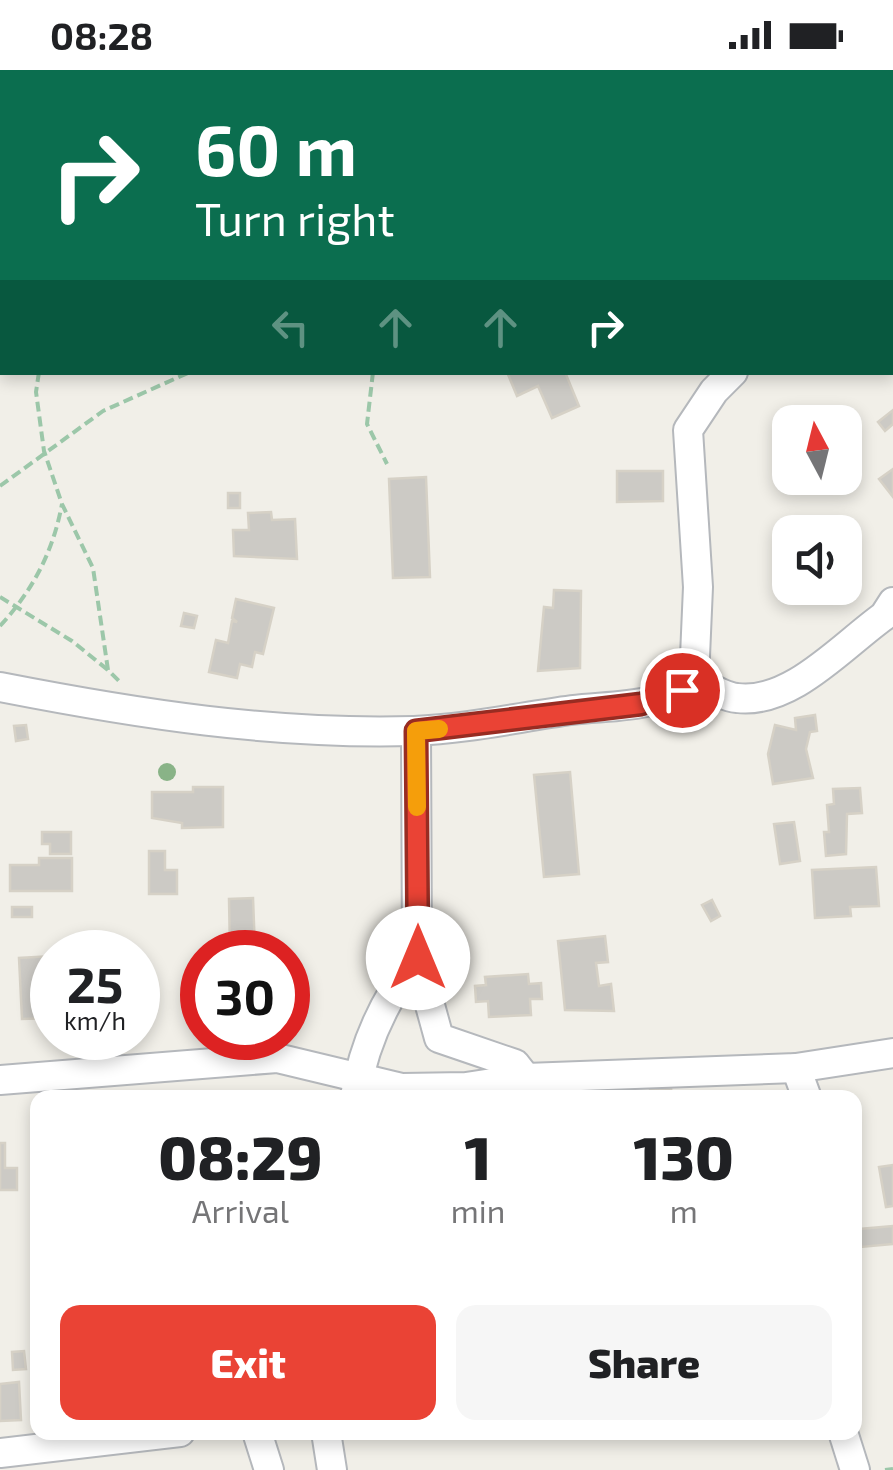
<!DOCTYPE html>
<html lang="en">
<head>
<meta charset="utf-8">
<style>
  :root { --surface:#fff; --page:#f6f6f6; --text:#202124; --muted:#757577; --accent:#ea4335 }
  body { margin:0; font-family:"Exo 2",sans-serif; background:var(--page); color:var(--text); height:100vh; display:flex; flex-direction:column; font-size:38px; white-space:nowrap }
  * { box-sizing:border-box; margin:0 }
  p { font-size:32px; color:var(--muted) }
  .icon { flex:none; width:55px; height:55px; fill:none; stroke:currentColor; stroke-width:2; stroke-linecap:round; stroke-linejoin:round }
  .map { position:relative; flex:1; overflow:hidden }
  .sheet { position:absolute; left:30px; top:1020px; width:832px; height:350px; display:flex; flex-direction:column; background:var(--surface); border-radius:20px; box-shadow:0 5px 15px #0003 }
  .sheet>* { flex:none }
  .banner { position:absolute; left:0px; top:0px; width:895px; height:305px; box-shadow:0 5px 15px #0003; background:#0b6e4f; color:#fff; overflow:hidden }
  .needle { width:65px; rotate:353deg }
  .buttons { position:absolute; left:772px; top:335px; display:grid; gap:20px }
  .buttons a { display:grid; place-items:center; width:90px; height:90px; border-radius:20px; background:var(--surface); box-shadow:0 5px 15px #0003; font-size:50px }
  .speed { position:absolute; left:30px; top:860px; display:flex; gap:20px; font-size:50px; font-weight:700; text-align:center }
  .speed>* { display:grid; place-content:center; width:130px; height:130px; border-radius:50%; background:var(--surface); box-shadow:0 5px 15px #0003; line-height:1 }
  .speed small { font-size:25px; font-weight:400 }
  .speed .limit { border:15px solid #d22; background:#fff; color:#111 }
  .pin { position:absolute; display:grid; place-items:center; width:85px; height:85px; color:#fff; margin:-42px; border:5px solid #fff; border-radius:50%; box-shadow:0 2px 10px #0007 }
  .me { position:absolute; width:110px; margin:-55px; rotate:0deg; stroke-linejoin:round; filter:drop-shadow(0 0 8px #0008) }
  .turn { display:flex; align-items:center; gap:35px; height:210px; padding:0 30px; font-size:45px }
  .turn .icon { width:130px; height:130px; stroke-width:2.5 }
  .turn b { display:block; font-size:70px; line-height:85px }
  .lanes { display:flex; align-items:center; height:95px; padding:0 30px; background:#0003; justify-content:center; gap:50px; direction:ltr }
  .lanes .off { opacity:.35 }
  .eta { display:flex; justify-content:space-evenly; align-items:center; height:170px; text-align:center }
  .eta b { font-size:60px; font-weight:800; line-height:70px }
  .cta { display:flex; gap:20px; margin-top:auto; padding:20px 30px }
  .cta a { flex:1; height:115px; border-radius:20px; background:var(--accent); color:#fff; font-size:40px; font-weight:800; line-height:115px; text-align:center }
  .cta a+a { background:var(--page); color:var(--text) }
  .status { display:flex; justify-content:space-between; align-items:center; height:70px; padding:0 50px; background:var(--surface); direction:ltr }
  .status svg { height:28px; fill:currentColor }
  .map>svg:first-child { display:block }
  .building { fill:#cccac5; stroke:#d6d1c6; stroke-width:2.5 }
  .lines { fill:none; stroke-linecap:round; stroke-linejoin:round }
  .minor-casing { stroke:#b5b8bc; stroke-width:32 }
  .path { stroke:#9cc7a9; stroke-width:4; stroke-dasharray:10 5; stroke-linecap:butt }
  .minor { stroke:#fff; stroke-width:28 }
  .tree { fill:#89b387 }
  .route-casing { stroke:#982c22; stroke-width:25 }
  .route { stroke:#ea4335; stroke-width:18 }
  .slow { stroke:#f59e0b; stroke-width:18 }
</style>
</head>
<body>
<div class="status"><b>08:28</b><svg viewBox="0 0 49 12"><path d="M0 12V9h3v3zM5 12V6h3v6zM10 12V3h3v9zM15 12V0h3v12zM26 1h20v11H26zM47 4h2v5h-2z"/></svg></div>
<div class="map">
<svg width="893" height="1400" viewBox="0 0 893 1400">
  <rect width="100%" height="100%" fill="#f1efe8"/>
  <g class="building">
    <polygon points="507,302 565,302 579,336 552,348 538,316 517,326"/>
    <polygon points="893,340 893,354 885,361 878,352"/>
    <polygon points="893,399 893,427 879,409"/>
    <polygon points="617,401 663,401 663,431 617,432"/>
    <polygon points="426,407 430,507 393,508 389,409"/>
    <rect x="228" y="423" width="12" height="15"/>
    <polygon points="271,442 272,450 295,449 297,489 234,486 233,460 249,460 248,443"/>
    <polygon points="554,520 581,521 580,598 538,601 544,537 553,538"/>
    <polygon points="236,529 274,538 263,584 255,582 252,597 240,594 237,608 209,602 216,570 228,573 232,551 237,552 232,548"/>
    <polygon points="184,543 197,546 194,558 181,556"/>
    <polygon points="815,645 817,661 810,662 806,679 813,708 773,714 768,684 775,655 796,660 795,648"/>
    <polygon points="26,655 28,669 16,671 14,656"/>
    <polygon points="570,702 579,804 544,807 534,705"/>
    <polygon points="193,717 223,717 223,757 182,758 182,753 152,748 152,722 193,722"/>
    <polygon points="860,718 862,743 847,744 846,784 826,786 824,762 829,762 827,735 834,734 833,719"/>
    <polygon points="794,752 800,791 780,794 774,754"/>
    <polygon points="42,762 71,762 71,784 50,784 50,774 42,774"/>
    <polygon points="149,781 165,781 165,800 177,800 177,824 149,824"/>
    <polygon points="39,788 72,788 72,821 10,821 10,795 39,795"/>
    <polygon points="876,797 879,836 850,837 851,846 815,848 812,800"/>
    <polygon points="253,828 255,880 230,881 229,829"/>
    <polygon points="712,830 720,846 711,851 702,835"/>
    <rect x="12" y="837" width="20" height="10"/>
    <polygon points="605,866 608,892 596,893 599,916 611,914 614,941 565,940 558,871"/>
    <polygon points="52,886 52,948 22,949 19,888"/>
    <polygon points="528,904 529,914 541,913 542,929 530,929 531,945 489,947 488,931 476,932 475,916 486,915 485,907"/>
    <polygon points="671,1018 672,1028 650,1028 650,1019"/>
    <polygon points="0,1073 5,1073 5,1098 17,1098 17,1120 0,1120"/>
    <polygon points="893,1095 893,1136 886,1137 879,1097"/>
    <polygon points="893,1156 893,1174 861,1177 860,1159"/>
    <polygon points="24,1281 26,1299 13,1300 12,1282"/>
    <polygon points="19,1312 21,1350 0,1351 0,1314"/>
  </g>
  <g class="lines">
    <g class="minor-casing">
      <g id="minor">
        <polyline points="892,157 893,156"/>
        <path d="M694 609C706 615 723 627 737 628 791 635 843 575 884 546L893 532"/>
        <path d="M0 617C138 644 273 665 414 661 467 659 520 647 572 640 614 635 661 639 694 609L698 517 688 360 714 321 733 302"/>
        <polyline points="416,661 417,888 439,968 515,994 526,1008"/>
        <polyline points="796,998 807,1028"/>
        <polyline points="0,1010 277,988 402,1018 466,1017 526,1008 796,998 893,983"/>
        <path d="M355 1026C364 973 384 929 417 888"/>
        <polyline points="257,1362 269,1400"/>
        <polyline points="326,1362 332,1400"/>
        <polyline points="843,1362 855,1400"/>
        <polyline points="0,1383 180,1362"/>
      </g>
    </g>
    <g class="path">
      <polyline points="72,2 72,0"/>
      <polyline points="322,2 322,0"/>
      <polyline points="647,2 650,0"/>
      <polyline points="0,36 2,39"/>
      <polyline points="892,113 893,112"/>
      <polyline points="39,302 36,322 44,381 62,434 93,498 108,600 119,611"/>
      <polyline points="373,302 367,354 387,394"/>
      <polyline points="0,416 103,341 190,302"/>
      <polyline points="0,527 72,571 108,600"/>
      <path d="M0 556C33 520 53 482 62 434"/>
      <polyline points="885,1400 893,1399"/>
    </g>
    <use href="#minor" class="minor"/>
  </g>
  <circle class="tree" cx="167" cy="702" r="9"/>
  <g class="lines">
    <g class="route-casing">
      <polyline id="route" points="418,888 416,661 641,634 682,620"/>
    </g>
    <use href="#route" class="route"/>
    <polyline class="slow" points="417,737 416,661 439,659"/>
  </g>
</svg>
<div class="buttons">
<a><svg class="needle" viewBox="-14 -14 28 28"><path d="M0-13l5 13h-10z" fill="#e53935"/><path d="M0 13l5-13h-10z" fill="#757577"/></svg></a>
<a><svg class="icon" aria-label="sound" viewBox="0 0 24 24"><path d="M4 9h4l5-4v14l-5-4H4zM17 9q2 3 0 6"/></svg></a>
</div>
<div class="speed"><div>25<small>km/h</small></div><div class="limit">30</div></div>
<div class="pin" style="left:682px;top:620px;background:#d93025"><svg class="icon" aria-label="arrive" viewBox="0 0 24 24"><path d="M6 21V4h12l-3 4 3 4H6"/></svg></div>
<svg class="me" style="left:418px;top:888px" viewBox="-20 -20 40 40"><circle r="19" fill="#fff"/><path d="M0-13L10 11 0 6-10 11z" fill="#ea4335"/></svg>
<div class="banner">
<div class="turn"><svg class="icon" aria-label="right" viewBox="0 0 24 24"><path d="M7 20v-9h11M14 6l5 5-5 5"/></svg><div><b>60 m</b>Turn right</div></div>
<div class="lanes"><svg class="icon off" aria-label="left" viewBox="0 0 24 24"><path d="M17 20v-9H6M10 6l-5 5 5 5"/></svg><svg class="icon off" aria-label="ahead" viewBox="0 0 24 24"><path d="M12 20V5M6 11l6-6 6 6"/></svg><svg class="icon off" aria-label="ahead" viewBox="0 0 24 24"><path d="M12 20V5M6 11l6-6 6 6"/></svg><svg class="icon" aria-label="right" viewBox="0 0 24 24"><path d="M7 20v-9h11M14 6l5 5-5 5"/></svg></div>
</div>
<section class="sheet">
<div class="eta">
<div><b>08:29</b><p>Arrival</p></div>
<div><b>1</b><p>min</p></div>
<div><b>130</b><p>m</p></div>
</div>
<div class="cta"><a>Exit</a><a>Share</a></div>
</section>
</div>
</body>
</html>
